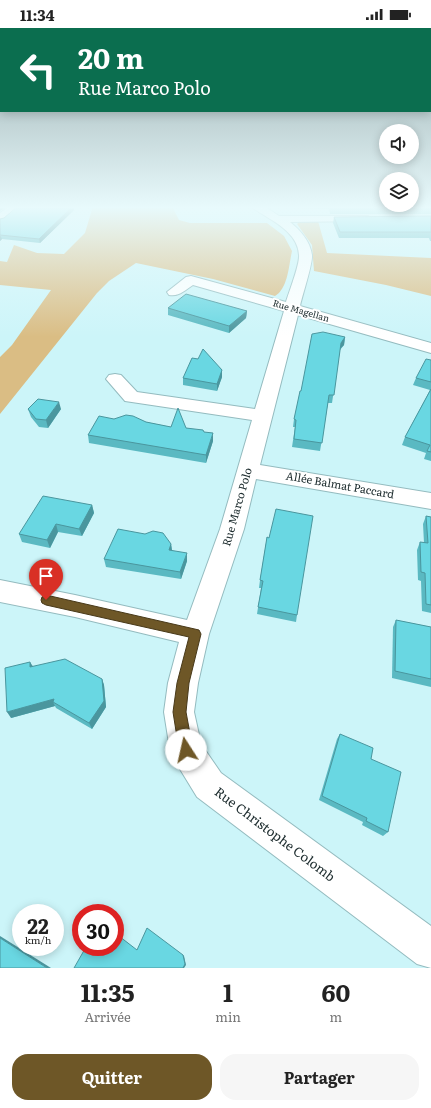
<!DOCTYPE html>
<html lang="fr">
<head>
<meta charset="utf-8">
<style>
  :root { --surface:#fff; --page:#f6f6f6; --text:#222; --muted:#767676; --accent:#6e5727 }
  body { margin:0; font-family:Literata,serif; background:var(--page); color:var(--text); height:100vh; display:flex; flex-direction:column; font-size:15px; white-space:nowrap }
  * { box-sizing:border-box; margin:0 }
  p { font-size:13px; color:var(--muted) }
  .icon { flex:none; width:22px; height:22px; fill:none; stroke:currentColor; stroke-width:2; stroke-linecap:round; stroke-linejoin:round }
  .map { position:relative; height:940px; overflow:hidden }
  .sheet { display:flex; flex-direction:column; background:var(--surface); flex:1 }
  .sheet>* { flex:none }
  .banner { position:absolute; left:0px; top:0px; width:431px; height:84px; box-shadow:0 2px 10px #0003; background:#0b6e4f; color:#fff; overflow:hidden }
  .fabs { position:absolute; left:379px; top:96px; display:grid; gap:8px }
  .fabs a { display:grid; place-items:center; width:40px; height:40px; border-radius:50%; background:var(--surface); box-shadow:0 2px 10px #0003; font-size:20px }
  .speed { position:absolute; left:12px; top:876px; display:flex; gap:8px; font-size:20px; font-weight:700; text-align:center }
  .speed>* { display:grid; place-content:center; width:52px; height:52px; border-radius:50%; background:var(--surface); box-shadow:0 2px 10px #0003; line-height:1 }
  .speed small { font-size:10px; font-weight:400 }
  .speed .limit { border:6px solid #d22; background:#fff; color:#111 }
  .pin { position:absolute; display:grid; place-items:center; width:34px; height:34px; color:#fff; margin:-41px -17px; border-radius:50% 50% 50% 0; rotate:-45deg; box-shadow:0 0 4px #0007 }
  .pin .icon { rotate:45deg }
  .me { position:absolute; width:44px; margin:-22px; rotate:350deg; stroke-linejoin:round; filter:drop-shadow(0 0 3px #0008) }
  .turn { display:flex; align-items:center; gap:14px; height:84px; padding:0 12px; font-size:18px }
  .turn .icon { width:52px; height:52px; stroke-width:2.5 }
  .turn b { display:block; font-size:28px; line-height:34px }
  .eta { display:flex; justify-content:space-evenly; align-items:center; height:68px; text-align:center }
  .eta b { font-size:24px; font-weight:700; line-height:28px }
  .primary-button { display:flex; gap:8px; margin-top:auto; padding:8px 12px }
  .primary-button a { flex:1; height:46px; border-radius:16px; background:var(--accent); color:#fff; font-size:16px; font-weight:700; line-height:46px; text-align:center }
  .primary-button a+a { background:var(--page); color:var(--text) }
  .status { display:flex; justify-content:space-between; align-items:center; height:28px; padding:0 20px; background:var(--surface); direction:ltr }
  .status svg { height:11px; fill:currentColor }
  .map>svg:first-child { display:block }
  .green { fill:#dabd84 }
  .lines { fill:none; stroke-linecap:round; stroke-linejoin:round }
  .minor-casing { stroke:#94bbbf; stroke-width:2 }
  .minor { fill:#fff; fill-rule:evenodd }
  .wall { fill:#5ab9c2 }
  .shaded-wall { fill:#4a969e }
  .building { fill:#69d7e2; stroke:#4a969e }
  .route { fill:#6e5727; stroke:#483919 }
  .labels { text-anchor:middle; stroke-width:4; stroke-linejoin:round; paint-order:stroke }
  .far-street-label { font-size:9px; fill:#202f31; stroke:#fff }
  .street-label { font-size:11px; fill:#202f31; stroke:#fff }
  .near-street-label { font-size:13px; fill:#202f31; stroke:#fff }
</style>
</head>
<body>
<div class="status"><b>11:34</b><svg viewBox="0 0 49 12"><path d="M0 12V9h3v3zM5 12V6h3v6zM10 12V3h3v9zM15 12V0h3v12zM26 1h20v11H26zM47 4h2v5h-2z"/></svg></div>
<div class="map">
<svg width="431" height="940" viewBox="0 0 431 940">
  <rect width="100%" height="100%" fill="#ccf5f9"/>
  <g class="green">
    <path d="M93 178H172L179 192 190 195H267L284 208 292 223C289 236 288 261 275 268L213 251 136 235 109 253 97 265 0 386V329L12 317 51 262 0 257V233L7 234 14 217 37 225 64 226 85 205Z"/>
    <polygon points="300,193 318,193 327,225 431,230 431,268 386,257 314,243 312,217 297,196"/>
  </g>
  <g class="lines">
    <g class="minor-casing">
      <g id="minor">
        <polygon points="10,178 22,178 4,193 0,194 0,185"/>
        <path d="M252 178H264L279 188H368L370 190 368 192 364 193 290 194C300 202 310 213 312 227 313 235 302 268 300 278L431 315V325L298 287 260 437 431 465V481L256 451 244 501 209 606 198 655 194 684 201 716 221 745 431 898V940L417 936 197 769 175 733 170 722 164 684 168 655 179 614 75 589 0 574V552L75 567 187 592 220 501 252 392 125 373 106 351 109 347 115 346 121 347 137 364 255 381 284 283 193 257C185 262 179 269 169 267L167 264 186 249 191 248 286 274C289 264 300 236 299 227 298 203 270 192 253 180Z"/>
      </g>
    </g>
    <use href="#minor" class="minor"/>
  </g>
  <g class="wall">
    <polygon points="73,178 74,182 40,215 2,211 0,213 0,191"/>
    <polygon points="212,178 217,178 217,180"/>
    <polygon points="285,178 431,178 431,186 330,186 329,181 292,180"/>
    <polygon points="431,188 431,213 430,213 429,210 339,210 333,195 334,189"/>
    <polygon points="168,280 247,283 246,290 229,305 168,287"/>
    <polygon points="345,309 344,317 340,322 332,375 328,375 320,423 292,419 295,399 293,399 294,391 301,363"/>
    <polygon points="431,332 431,433 424,431 426,425 402,417 405,409 430,362 413,357 416,350"/>
    <polygon points="222,342 222,349 217,363 183,357 183,350"/>
    <polygon points="28,381 61,381 48,400 39,399 31,389"/>
    <polygon points="114,391 146,394 171,399 186,400 204,404 213,413 206,435 89,415 88,407"/>
    <polygon points="92,477 94,485 82,508 58,504 50,520 22,514 19,506"/>
    <polygon points="426,488 431,489 431,585 422,583 421,553 418,552 417,522 420,514 424,515 423,496"/>
    <polygon points="267,509 297,587 296,594 257,586 261,560 259,560 260,552"/>
    <polygon points="171,516 172,522 187,533 181,551 106,539 104,531"/>
    <polygon points="396,592 431,599 431,659 392,650 393,599"/>
    <polygon points="33,639 102,651 104,657 106,679 92,701 56,680 55,678 11,690"/>
    <polygon points="340,706 371,731 388,804 383,808 362,797 363,794 319,772 337,711"/>
  </g>
  <g class="shaded-wall">
    <polygon points="0,178 8,178 0,183"/>
    <polygon points="73,178 74,182 40,215 39,211"/>
    <polygon points="0,207 2,211 0,213"/>
    <polygon points="247,283 246,290 229,305 229,298"/>
    <polygon points="345,309 344,317 339,322 341,315"/>
    <polygon points="222,342 222,349 217,363 217,356"/>
    <polygon points="59,374 61,381 48,400 46,392"/>
    <polygon points="213,405 213,413 206,435 206,427"/>
    <polygon points="92,477 94,485 82,508 79,501"/>
    <polygon points="56,496 58,504 50,520 47,512"/>
    <polygon points="171,516 172,523 169,522"/>
    <polygon points="187,525 187,533 181,551 180,544"/>
    <polygon points="30,634 34,640 30,639"/>
    <polygon points="102,651 104,657 106,679 92,701 89,695"/>
    <polygon points="54,671 53,674 55,678 11,690 7,684"/>
    <polygon points="0,908 51,940 47,940 0,910"/>
    <polygon points="183,927 184,928 186,937 184,940 183,940"/>
  </g>
  <g class="building">
    <polygon points="18,178 73,178 39,211 0,207 0,191 4,190"/>
    <polygon points="330,178 431,178 431,179 331,180"/>
    <polygon points="431,188 431,204 340,204 334,189"/>
    <polygon points="186,266 247,283 229,298 168,280"/>
    <polygon points="323,304 345,309 341,315 334,367 329,367 322,415 294,411 296,392 294,391 300,363 301,363 312,306"/>
    <polygon points="203,321 222,342 217,356 183,350 192,330 198,331"/>
    <polygon points="426,331 431,332 431,354 416,350"/>
    <polygon points="431,361 431,424 427,423 430,417 405,409"/>
    <polygon points="38,371 59,374 46,392 36,391 28,381"/>
    <polygon points="178,380 186,400 203,402 204,404 213,405 206,427 88,407 99,388 114,391 126,387 133,388 146,394 171,399"/>
    <polygon points="43,468 92,477 79,501 56,496 47,512 19,506"/>
    <polygon points="276,481 313,488 297,587 258,579 263,553 260,552 267,509 269,510"/>
    <polygon points="426,488 431,489 431,577 426,576 425,545 421,544 420,514 428,515"/>
    <polygon points="118,501 145,506 153,503 163,505 171,516 169,522 187,525 180,544 104,531"/>
    <polygon points="396,592 431,599 431,651 395,643"/>
    <polygon points="65,631 102,651 104,673 89,695 53,674 54,671 7,684 5,640 30,634 30,639"/>
    <polygon points="340,706 373,720 371,731 401,744 388,804 366,793 367,790 322,768"/>
    <polygon points="147,900 183,927 185,936 183,940 74,940 86,919 115,919 115,905 137,922"/>
    <polygon points="0,910 47,940 0,940"/>
  </g>
  <linearGradient id="sky" x2="0" y2="1"><stop stop-color="#97aaac"/><stop offset="0.58" stop-color="#e8fafc"/><stop offset="1" stop-color="#e8fafc" stop-opacity="0"/></linearGradient>
  <rect width="431" height="309" fill="url(#sky)"/>
  <polygon class="route" points="46,567 199,602 201,606 189,655 186,684 193,722 191,727 186,729 181,727 179,722 173,684 177,655 189,609 46,577 42,575 41,572 42,569"/>
  <g class="labels">
    <g class="far-street-label">
      <text transform="translate(301 283) rotate(16)" y="3">Rue Magellan</text>
    </g>
    <g class="street-label">
      <text transform="translate(340 457) rotate(10)" y="4">Allée Balmat Paccard</text>
      <text transform="translate(237 479) rotate(-74)" y="4">Rue Marco Polo</text>
    </g>
    <g class="near-street-label">
      <text transform="translate(275 806) rotate(37)" y="5">Rue Christophe Colomb</text>
    </g>
  </g>
</svg>
<div class="fabs">
<a><svg class="icon" aria-label="sound" viewBox="0 0 24 24"><path d="M4 9h4l5-4v14l-5-4H4zM17 9q2 3 0 6"/></svg></a>
<a><svg class="icon" aria-label="layers" viewBox="0 0 24 24"><path d="M12 4l9 5-9 5-9-5zM3 14l9 5 9-5"/></svg></a>
</div>
<div class="speed"><div>22<small>km/h</small></div><div class="limit">30</div></div>
<div class="pin" style="left:46px;top:572px;background:#d93025"><svg class="icon" aria-label="arrive" viewBox="0 0 24 24"><path d="M6 21V4h12l-3 4 3 4H6"/></svg></div>
<svg class="me" style="left:186px;top:722px" viewBox="-20 -20 40 40"><circle r="19" fill="#fff"/><path d="M0-13L10 11 0 6-10 11z" fill="#6e5727"/></svg>
<div class="banner">
<div class="turn"><svg class="icon" aria-label="left" viewBox="0 0 24 24"><path d="M17 20v-9H6M10 6l-5 5 5 5"/></svg><div><b>20 m</b>Rue Marco Polo</div></div>
</div>
</div>
<section class="sheet">
<div class="eta">
<div><b>11:35</b><p>Arrivée</p></div>
<div><b>1</b><p>min</p></div>
<div><b>60</b><p>m</p></div>
</div>
<div class="primary-button"><a>Quitter</a><a>Partager</a></div>
</section>
</body>
</html>
